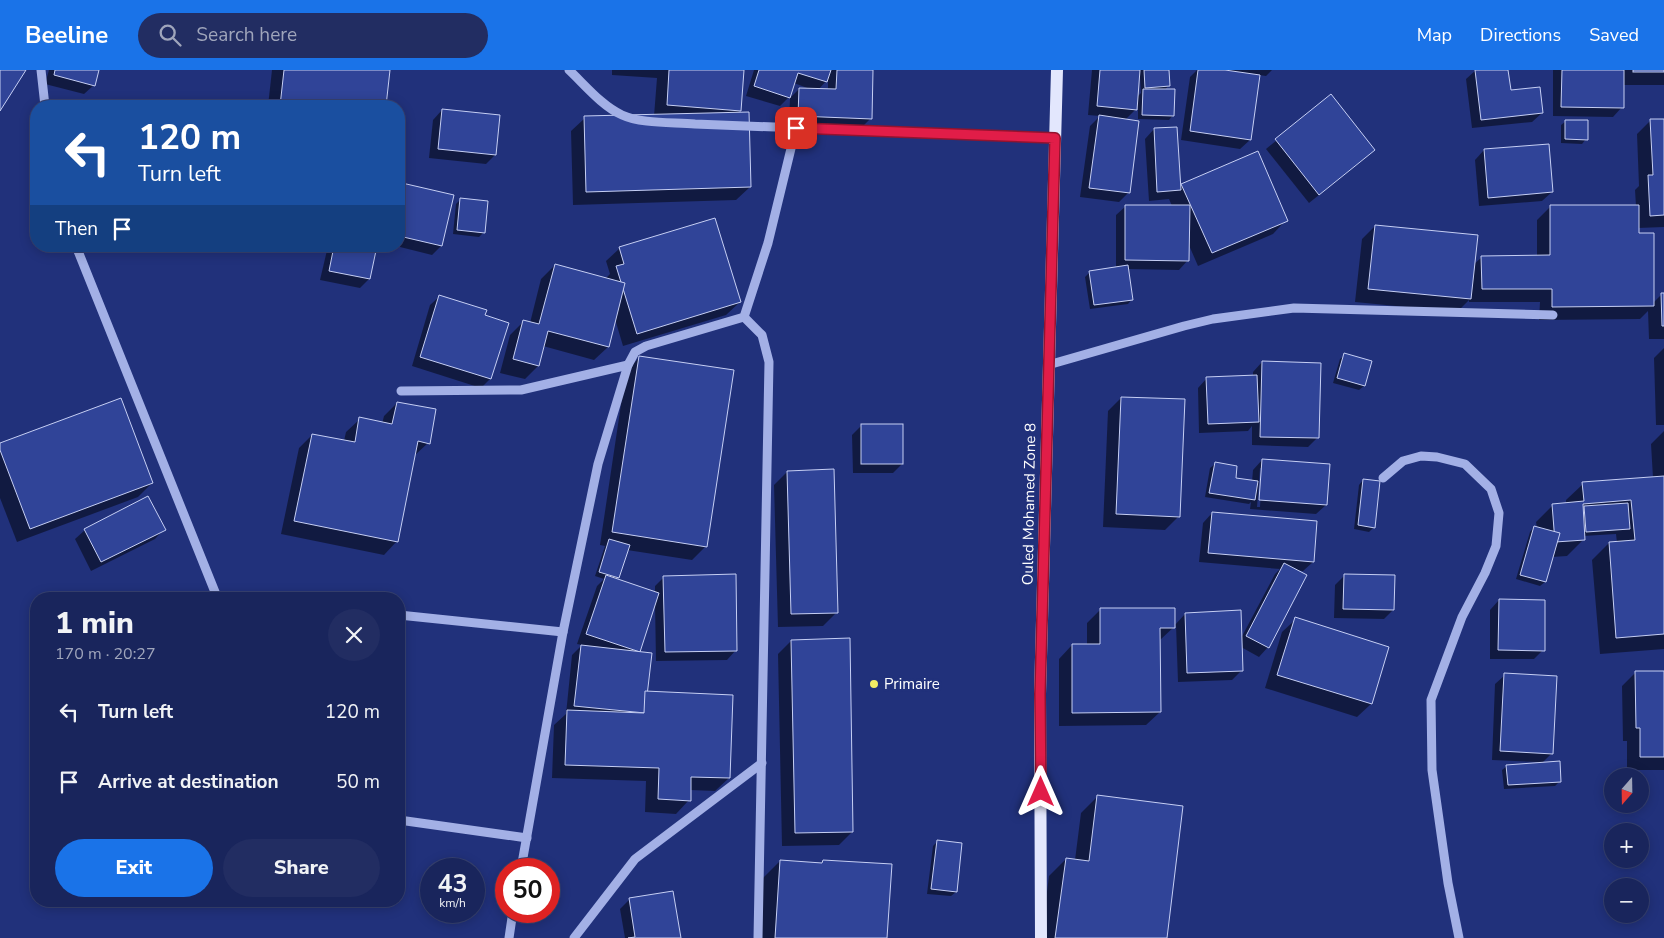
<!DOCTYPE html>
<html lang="en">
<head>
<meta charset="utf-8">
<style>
  :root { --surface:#19255c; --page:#222d62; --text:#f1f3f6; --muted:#9fa5bb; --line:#374272; --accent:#1a73e8 }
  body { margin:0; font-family:"Nunito Sans",sans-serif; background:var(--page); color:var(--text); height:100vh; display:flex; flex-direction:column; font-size:19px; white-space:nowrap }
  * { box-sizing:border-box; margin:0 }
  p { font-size:16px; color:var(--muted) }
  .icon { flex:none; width:28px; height:28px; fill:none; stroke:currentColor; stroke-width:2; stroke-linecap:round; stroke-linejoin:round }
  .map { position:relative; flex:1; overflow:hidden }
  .drawer { position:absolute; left:30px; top:522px; width:375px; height:315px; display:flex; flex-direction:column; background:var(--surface); border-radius:20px; box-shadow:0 2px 12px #0003,0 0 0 1px var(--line) }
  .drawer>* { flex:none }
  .guide { position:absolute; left:30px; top:30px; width:375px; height:152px; border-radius:20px; box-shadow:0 2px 12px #0003,0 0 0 1px var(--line); background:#1a4fa0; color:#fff; overflow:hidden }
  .needle { width:32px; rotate:200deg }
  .tools { position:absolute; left:1604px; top:698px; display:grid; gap:10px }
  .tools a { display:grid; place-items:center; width:45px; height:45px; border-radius:50%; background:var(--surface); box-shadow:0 2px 12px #0003,0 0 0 1px var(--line); font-size:25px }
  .speed { position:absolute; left:420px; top:788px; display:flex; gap:10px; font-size:25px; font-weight:700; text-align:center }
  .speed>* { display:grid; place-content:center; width:65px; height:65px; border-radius:50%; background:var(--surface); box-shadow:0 2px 12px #0003,0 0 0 1px var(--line); line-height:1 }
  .speed small { font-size:12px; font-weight:400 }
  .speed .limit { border:8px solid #d22; background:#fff; color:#111 }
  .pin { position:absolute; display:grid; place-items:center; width:42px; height:42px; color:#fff; margin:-21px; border-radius:10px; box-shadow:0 2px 8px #0006 }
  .me { position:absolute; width:55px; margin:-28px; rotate:0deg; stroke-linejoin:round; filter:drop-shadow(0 0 4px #0008) }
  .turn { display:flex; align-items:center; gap:18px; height:105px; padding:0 25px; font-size:22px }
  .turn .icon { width:65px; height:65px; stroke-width:2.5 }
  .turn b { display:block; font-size:35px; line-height:42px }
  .then { display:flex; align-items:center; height:48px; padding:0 25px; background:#0003; gap:10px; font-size:19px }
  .round { display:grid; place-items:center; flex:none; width:52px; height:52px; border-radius:26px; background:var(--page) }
  .head { display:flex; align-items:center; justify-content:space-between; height:85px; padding:0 25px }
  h1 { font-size:30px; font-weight:800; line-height:38px }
  .cta { display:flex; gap:10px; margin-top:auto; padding:10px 25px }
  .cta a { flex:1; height:58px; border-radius:30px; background:var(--accent); color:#fff; font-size:20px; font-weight:800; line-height:58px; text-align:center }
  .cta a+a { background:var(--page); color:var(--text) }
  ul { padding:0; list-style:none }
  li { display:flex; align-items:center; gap:15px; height:70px; padding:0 25px }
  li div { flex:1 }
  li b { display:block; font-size:19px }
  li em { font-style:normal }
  header { display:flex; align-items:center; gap:30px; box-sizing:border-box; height:70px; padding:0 25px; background:var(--accent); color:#fff }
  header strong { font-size:24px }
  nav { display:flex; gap:28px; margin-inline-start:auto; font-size:18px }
  .search { width:350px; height:45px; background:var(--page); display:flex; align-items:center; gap:12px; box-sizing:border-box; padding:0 18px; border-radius:28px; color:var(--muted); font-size:19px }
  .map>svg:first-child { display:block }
  .shadow { fill:#0007; fill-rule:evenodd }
  .building { fill:#304498; stroke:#c6cff4 }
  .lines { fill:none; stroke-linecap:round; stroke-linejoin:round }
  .minor { stroke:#a3b0e6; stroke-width:9 }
  .major { stroke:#e3e7fd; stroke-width:12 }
  .route-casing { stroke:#92132f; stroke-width:12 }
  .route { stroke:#e11d48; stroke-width:9 }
  .poi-dot { fill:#f2ed64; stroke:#21317b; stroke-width:2 }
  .labels { text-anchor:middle; stroke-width:5; stroke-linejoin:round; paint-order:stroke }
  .street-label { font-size:15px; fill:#fff; stroke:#21317b }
  .poi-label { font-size:15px; fill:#fff; stroke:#21317b; text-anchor:start }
</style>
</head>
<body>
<header>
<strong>Beeline</strong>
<div class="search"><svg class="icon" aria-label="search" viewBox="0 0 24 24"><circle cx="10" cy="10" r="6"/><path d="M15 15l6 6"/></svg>Search here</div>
<nav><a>Map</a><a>Directions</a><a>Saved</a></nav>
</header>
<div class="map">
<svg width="1664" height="868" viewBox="0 0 1664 868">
  <rect width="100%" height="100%" fill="#21317b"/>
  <g class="shadow">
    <polygon points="49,0 98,0 94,15 84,24 45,14"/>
    <polygon points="272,0 389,0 385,36 268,36"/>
    <polygon points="612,0 743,0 740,40 737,44 750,117 736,130 573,135 571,61 585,48 654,46 657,8 612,5"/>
    <path d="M754 0H872L870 49 861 58 789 55 790 28 799 19H810L794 13 789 27 780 36 746 26ZM828 9V20H818Z"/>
    <path d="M1092 0H1168V16L1164 21 1173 45 1169 50 1138 49V37L1125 50 1129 122 1119 132 1080 127 1090 56 1100 46 1088 45ZM1139 8H1140L1141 23 1137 27Z"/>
    <polygon points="1197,0 1272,0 1266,6 1259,5 1250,70 1240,79 1181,70 1190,7"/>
    <polygon points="1476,0 1507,0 1510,21 1542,43 1532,52 1472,58 1466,9"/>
    <polygon points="1553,0 1664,0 1664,15 1623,15 1622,37 1613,47 1553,46"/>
    <polygon points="1331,26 1373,80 1364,89 1309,133 1266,79"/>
    <polygon points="442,40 495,85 486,94 429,88 433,50"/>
    <polygon points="1664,50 1664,157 1638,158 1638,164 1653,233 1661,225 1664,224 1664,269 1649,269 1648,241 1640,249 1539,250 1540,232 1469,232 1469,230 1457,242 1355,232 1362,169 1375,156 1473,195 1482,187 1537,187 1537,150 1550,137 1636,136 1635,120 1639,116 1637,64 1650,51"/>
    <polygon points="1566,51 1586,69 1582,74 1561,73 1561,55"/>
    <polygon points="1154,59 1180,117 1182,115 1286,150 1273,164 1198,196 1188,173 1188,190 1179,200 1127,199 1132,229 1128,234 1090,239 1085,207 1090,202 1116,199 1116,145 1126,136 1172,136 1169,129 1149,131 1145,69"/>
    <polygon points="1547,75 1552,122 1542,131 1479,136 1475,90 1484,80"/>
    <polygon points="403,114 441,176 432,185 396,176 399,176 399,118"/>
    <polygon points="461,129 484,162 479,167 453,164 456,134"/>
    <polygon points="328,176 376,176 369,209 360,218 320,210"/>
    <polygon points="620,178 740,232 726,245 623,276 615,249 608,277 594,290 543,276 538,296 525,309 500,303 510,265 524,251 530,253 541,209 555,195 605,209 610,204 606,191"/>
    <polygon points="440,226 483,246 490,309 481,318 412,296 430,235"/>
    <polygon points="1664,278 1664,355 1656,355 1654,288"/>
    <polygon points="1345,285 1371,292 1364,316 1359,320 1333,313 1340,289"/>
    <polygon points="640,287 705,477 692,490 627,480 616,509 655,523 655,516 664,507 736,580 727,590 656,591 655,533 638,582 646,623 729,708 715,721 690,720 689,730 676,744 645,742 646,711 552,708 554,655 566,644 572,585 582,575 577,574 597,516 604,509 595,506 605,476 600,475 626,301"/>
    <polygon points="1262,292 1318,367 1308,377 1252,375 1252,356 1248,361 1199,363 1198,318 1207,308 1253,307 1253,302"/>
    <polygon points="1121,328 1179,446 1165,460 1103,457 1108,341"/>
    <polygon points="397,333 428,373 414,386 397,471 384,485 281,464 299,378 312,365 344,371 346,362 360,349 382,354 384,346"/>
    <polygon points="861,356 902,394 893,403 853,403 852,365"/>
    <polygon points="1664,361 1664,579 1600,584 1592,490 1609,473 1617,473 1616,464 1583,466 1584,469 1567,486 1552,487 1545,512 1540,516 1516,509 1530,462 1534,457 1537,458 1536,452 1553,435 1566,434 1566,430 1583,414 1653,408 1651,374"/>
    <polygon points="0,375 152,413 138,427 17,472 0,428"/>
    <path d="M1262 390 1326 435 1316 444 1250 439 1251 432 1249 434 1205 427 1210 398 1215 394 1234 409 1252 412 1253 400ZM1260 398H1262L1260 437H1257Z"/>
    <polygon points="787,402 837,542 823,556 778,557 774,415"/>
    <polygon points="1363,410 1374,457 1369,462 1354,459 1359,415"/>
    <polygon points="1212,443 1313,492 1303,501 1295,500 1268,577 1259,587 1241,577 1242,600 1232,610 1178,612 1176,555 1159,571 1160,642 1146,655 1059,656 1059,589 1072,575 1087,575 1087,553 1100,540 1174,556 1185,544 1240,570 1275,504 1280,499 1199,492 1203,453"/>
    <polygon points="164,459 155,469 91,501 75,469 85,460"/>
    <polygon points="1344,506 1393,540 1384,549 1334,548 1335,515"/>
    <polygon points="1499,530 1543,580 1534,589 1490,589 1490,540"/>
    <polygon points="1296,549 1371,634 1357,647 1265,618 1282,562"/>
    <polygon points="791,571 852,762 839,775 782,776 778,584"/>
    <polygon points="1636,602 1664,602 1664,700 1627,700 1627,671 1623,671 1622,616"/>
    <polygon points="1505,605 1552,683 1541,694 1560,711 1555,716 1504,719 1502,700 1507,696 1538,694 1538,692 1492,690 1495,614"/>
    <polygon points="1098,726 1165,868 1041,868 1049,806 1066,789 1075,790 1081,743"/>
    <polygon points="938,771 956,822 951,826 927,824 933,776"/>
    <polygon points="780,791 820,794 823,791 886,868 759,868 763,808"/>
    <polygon points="629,830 680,868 625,868 620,839"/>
  </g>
  <g class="building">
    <polygon points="0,0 26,0 0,41"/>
    <polygon points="55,0 99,0 95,16 54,5"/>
    <polygon points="284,0 390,0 386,36 351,36 324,33 324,36 280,36"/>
    <polygon points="669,0 744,0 741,41 667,35"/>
    <polygon points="759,0 831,0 827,12 798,3 790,28 754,16"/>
    <polygon points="837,0 873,0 872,49 798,46 799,18 836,19"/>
    <polygon points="1100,0 1140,0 1137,40 1097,36"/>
    <polygon points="1144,0 1169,0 1170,16 1145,18"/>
    <polygon points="1198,0 1225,0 1260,5 1251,70 1190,61"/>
    <polygon points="1475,0 1508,0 1511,20 1540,17 1543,43 1481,50"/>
    <polygon points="1562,0 1624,0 1624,38 1561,37"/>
    <rect x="1633" y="0" width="31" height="2"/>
    <polygon points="1143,19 1175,19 1174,46 1142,45"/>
    <polygon points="1331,24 1375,80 1319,125 1275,69"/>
    <polygon points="442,39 500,45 496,85 438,79"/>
    <polygon points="749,42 751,117 586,122 584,46"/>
    <polygon points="1099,45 1139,51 1130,123 1089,118"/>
    <polygon points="1650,49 1664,49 1664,145 1650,146 1648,105 1653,105"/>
    <polygon points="1565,50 1588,50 1588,70 1565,69"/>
    <polygon points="1177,57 1181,120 1157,122 1154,58"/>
    <polygon points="1549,74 1553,122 1488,128 1484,79"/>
    <polygon points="1258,81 1288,151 1212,183 1181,114"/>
    <polygon points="402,113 454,125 442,176 399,166 399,128"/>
    <polygon points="460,128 488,131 485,163 457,160"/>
    <polygon points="1125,135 1190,135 1189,191 1125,190"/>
    <polygon points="1550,135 1639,135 1639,163 1654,163 1654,236 1552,237 1552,219 1482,219 1481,186 1550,185"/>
    <polygon points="715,148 741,232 637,264 616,196 624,194 619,177"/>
    <polygon points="1375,155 1478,165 1471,229 1368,219"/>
    <polygon points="334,176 377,176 370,209 329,201"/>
    <polygon points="555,194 625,213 609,277 548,261 539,296 513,289 523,250 539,254"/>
    <polygon points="1128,195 1133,230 1094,235 1089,201"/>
    <polygon points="1661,223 1664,223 1664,256 1662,256"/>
    <polygon points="439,225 487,240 485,245 509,253 491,309 420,287"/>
    <polygon points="1344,283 1372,291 1365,316 1337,308"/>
    <polygon points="639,286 734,300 707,477 612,462"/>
    <polygon points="1262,291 1321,293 1319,368 1260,367"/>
    <polygon points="1257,305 1259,352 1208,354 1206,307"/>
    <polygon points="1121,327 1185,329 1180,447 1116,444"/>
    <polygon points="121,328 153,413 30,459 0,380 0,373"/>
    <polygon points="397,332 436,339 430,374 418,371 398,472 294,451 312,364 355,372 359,347 392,354"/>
    <rect x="861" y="354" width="42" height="40"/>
    <polygon points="1262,389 1330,394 1327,435 1259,430"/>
    <polygon points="1215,392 1237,396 1236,408 1258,411 1255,430 1209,423"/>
    <polygon points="834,399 838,543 791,544 787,401"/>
    <polygon points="1664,406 1664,564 1616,568 1609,472 1635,470 1631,430 1583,434 1585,470 1555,472 1552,434 1584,431 1582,412"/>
    <polygon points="1363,409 1380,411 1375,458 1358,455"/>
    <polygon points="148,426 166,460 101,492 84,459"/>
    <polygon points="1628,433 1630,459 1586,462 1584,436"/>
    <polygon points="1212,442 1317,451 1314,492 1208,483"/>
    <polygon points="1534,456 1560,463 1546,512 1520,505"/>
    <polygon points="609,469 630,475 619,508 599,502"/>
    <polygon points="1284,493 1307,505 1269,578 1246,566"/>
    <polygon points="736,504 737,581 665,582 663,506"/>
    <polygon points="1344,504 1395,505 1394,540 1343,539"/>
    <polygon points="606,505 659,523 640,582 586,564"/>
    <polygon points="1499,529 1545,530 1545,581 1498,580"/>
    <polygon points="1100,538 1175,538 1175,558 1160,558 1161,642 1072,643 1072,574 1100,574"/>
    <polygon points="1241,540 1243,601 1187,603 1185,543"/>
    <polygon points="1295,547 1389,577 1372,634 1277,605"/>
    <polygon points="850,568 853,762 795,763 791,570"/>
    <polygon points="581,575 652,583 645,643 574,636"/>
    <polygon points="1635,601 1664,601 1664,687 1640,687 1640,658 1636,658"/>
    <polygon points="1504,603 1557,606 1553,684 1500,681"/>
    <polygon points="645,621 733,625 730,708 691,707 691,731 658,729 659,698 565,695 567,640 644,643"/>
    <polygon points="1560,691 1561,712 1508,715 1506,695"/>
    <polygon points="1097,725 1183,736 1167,868 1055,868 1066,788 1089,791"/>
    <polygon points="937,770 962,773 957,822 931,819"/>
    <polygon points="780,790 822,793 823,790 892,794 887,868 775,868"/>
    <polygon points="673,821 681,868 628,868 635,867 629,828"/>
  </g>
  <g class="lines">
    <g class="minor">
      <polyline points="41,0 45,36"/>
      <path d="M569 0C585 15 602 36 622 45 641 54 674 52 695 54L1055 68"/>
      <polyline points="76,176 217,527 231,529"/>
      <polyline points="744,247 762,265 769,292 758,868"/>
      <polyline points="1048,295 1184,256 1213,249 1294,238 1553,245"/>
      <polyline points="401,321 521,320 628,295"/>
      <polyline points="1383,408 1403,391 1421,386 1437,387 1465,394 1491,419 1499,443 1496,476 1485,503 1462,547 1431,630 1432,700 1448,813 1459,868"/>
      <polyline points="399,545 563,562 521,799"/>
      <polyline points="563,562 598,394 628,295 635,282 646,276 744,247 768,173 796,58"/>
      <polyline points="399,750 527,768"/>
      <polyline points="509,868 513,841"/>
      <polyline points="574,868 635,789 762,693"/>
    </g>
    <polyline class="major" points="1041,868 1040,624 1057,0"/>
  </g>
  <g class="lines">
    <g class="route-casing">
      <polyline id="route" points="796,58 1055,68 1040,624 1041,722"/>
    </g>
    <use href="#route" class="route"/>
  </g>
  <circle class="poi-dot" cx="874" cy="614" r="5"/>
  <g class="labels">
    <g class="street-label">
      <text transform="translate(1029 434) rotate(-89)" y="5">Ouled Mohamed Zone 8</text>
    </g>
    <g class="poi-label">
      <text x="884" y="619">Primaire</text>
    </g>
  </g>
</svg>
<div class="tools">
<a><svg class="needle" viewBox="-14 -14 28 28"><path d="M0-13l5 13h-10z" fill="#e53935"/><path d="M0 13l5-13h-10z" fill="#9fa5bb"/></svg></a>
<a>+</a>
<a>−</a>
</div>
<div class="speed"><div>43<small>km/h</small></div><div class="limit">50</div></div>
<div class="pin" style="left:796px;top:58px;background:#d93025"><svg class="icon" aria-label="arrive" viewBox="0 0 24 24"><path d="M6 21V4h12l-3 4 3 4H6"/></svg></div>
<svg class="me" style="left:1041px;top:722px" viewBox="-20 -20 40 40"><path d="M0-17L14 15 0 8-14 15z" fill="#e11d48" stroke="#fff" stroke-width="4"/></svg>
<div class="guide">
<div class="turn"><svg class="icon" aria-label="left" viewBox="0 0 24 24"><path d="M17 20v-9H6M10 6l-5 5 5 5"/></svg><div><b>120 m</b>Turn left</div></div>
<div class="then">Then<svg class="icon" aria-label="arrive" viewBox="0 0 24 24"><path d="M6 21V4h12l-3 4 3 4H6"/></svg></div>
</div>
<section class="drawer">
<div class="head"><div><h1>1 min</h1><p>170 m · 20:27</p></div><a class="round"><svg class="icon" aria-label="close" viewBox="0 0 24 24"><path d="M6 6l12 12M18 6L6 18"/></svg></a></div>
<ul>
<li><svg class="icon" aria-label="left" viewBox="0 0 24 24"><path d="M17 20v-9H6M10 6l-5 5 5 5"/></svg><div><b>Turn left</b></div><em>120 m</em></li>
<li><svg class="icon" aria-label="arrive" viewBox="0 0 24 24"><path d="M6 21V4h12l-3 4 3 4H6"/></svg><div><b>Arrive at destination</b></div><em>50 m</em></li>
</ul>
<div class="cta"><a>Exit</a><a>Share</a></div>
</section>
</div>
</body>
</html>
